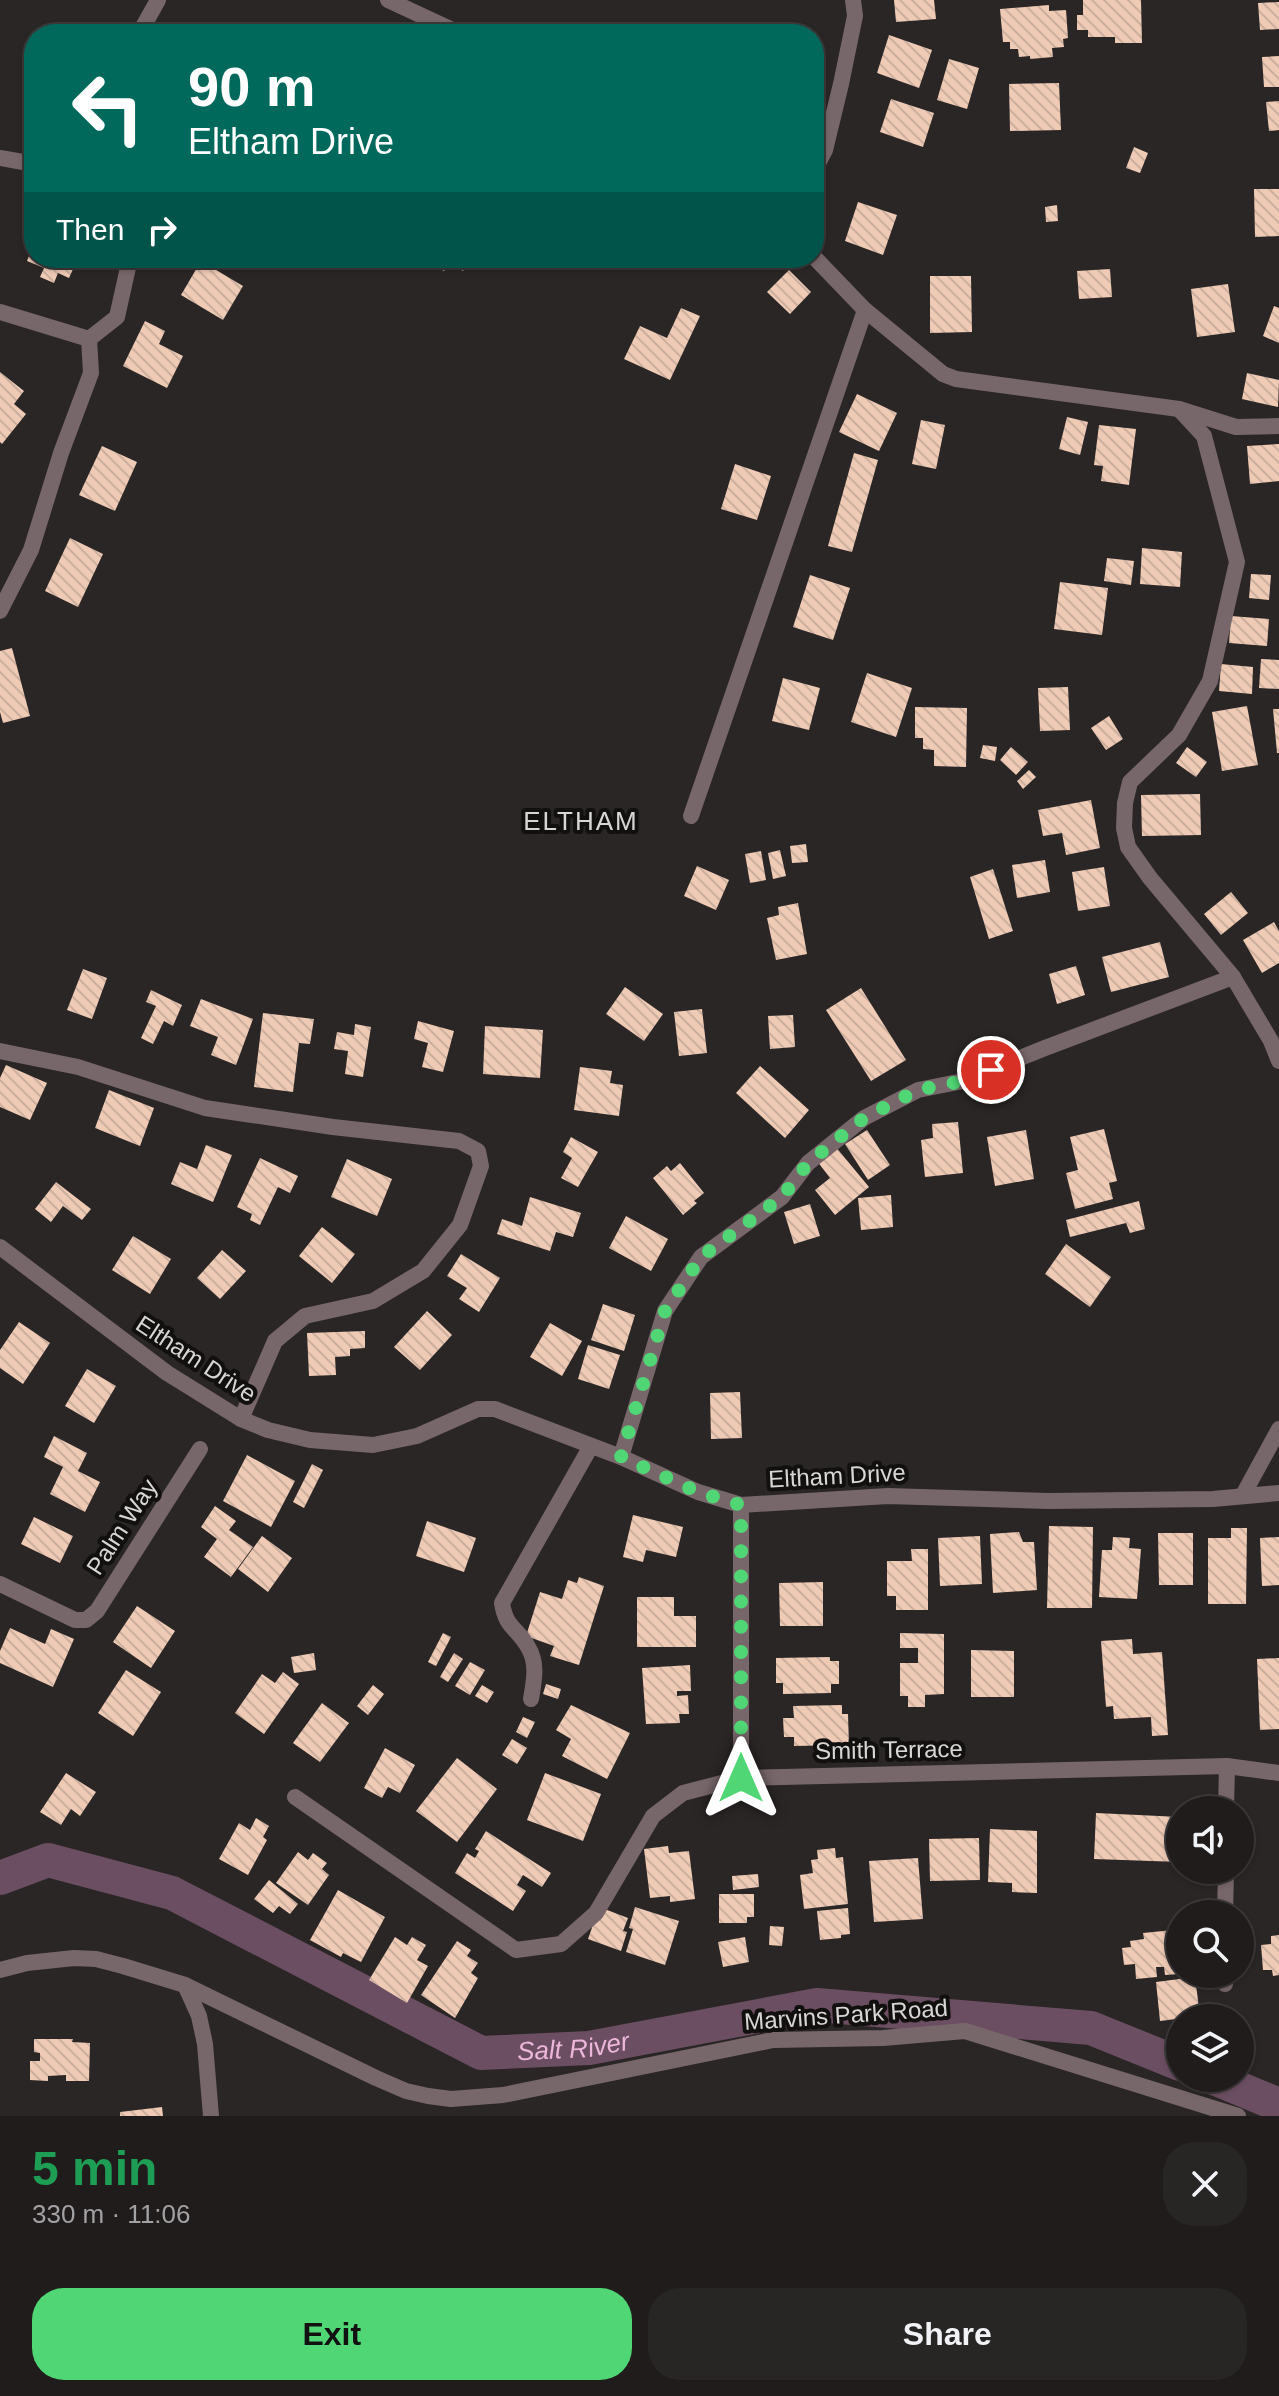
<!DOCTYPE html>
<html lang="en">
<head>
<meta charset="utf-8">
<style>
  :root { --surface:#201c1c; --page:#282525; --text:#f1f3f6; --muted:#a2a1a3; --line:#3d3a3b; --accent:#50d674 }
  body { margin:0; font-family:Helvetica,sans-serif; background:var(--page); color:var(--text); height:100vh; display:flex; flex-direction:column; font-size:30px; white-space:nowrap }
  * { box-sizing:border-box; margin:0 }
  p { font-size:26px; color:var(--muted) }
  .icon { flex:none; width:44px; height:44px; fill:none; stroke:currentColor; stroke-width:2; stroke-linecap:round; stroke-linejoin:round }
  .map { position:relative; height:2116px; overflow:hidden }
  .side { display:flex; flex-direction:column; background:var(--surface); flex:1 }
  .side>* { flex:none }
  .top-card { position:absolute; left:24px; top:24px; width:800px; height:244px; border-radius:32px; box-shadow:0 2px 6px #0004,0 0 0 2px var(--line); background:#00695c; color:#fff; overflow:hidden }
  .buttons { position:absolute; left:1166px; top:1796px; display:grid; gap:16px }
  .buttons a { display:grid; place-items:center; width:88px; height:88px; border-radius:50%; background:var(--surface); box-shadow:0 2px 6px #0004,0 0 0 2px var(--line); font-size:40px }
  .pin { position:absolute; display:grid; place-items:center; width:68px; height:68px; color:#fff; margin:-34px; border:4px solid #fff; border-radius:50%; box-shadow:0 2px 8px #0007 }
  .me { position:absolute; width:88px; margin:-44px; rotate:0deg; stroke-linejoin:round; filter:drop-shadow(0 0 6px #0008) }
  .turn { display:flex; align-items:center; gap:28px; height:168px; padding:0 32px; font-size:36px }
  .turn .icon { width:104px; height:104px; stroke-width:2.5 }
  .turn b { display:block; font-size:56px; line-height:68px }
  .then { display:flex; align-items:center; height:76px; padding:0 32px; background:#0003; gap:16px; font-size:30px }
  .round { display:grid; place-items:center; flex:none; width:84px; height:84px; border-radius:32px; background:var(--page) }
  .headline { display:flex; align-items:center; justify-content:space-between; height:136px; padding:0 32px }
  h1 { font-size:48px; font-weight:800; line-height:60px; color:#1e9e55 }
  .cta { display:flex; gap:16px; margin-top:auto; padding:16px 32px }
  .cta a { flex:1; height:92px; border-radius:32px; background:var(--accent); color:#111; font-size:32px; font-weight:800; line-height:92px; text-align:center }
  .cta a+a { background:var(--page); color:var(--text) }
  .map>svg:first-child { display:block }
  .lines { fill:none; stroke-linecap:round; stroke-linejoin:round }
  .river { stroke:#6c4e62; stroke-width:34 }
  .building { fill:url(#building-back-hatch) }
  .street { stroke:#78676a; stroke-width:16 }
  .route { stroke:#50d674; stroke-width:14; stroke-dasharray:0 25.2 }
  .labels { text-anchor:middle; stroke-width:8; stroke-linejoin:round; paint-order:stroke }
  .street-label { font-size:24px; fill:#d8d5d5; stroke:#12100f }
  .neighbourhood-label { font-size:26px; letter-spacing:2px; fill:#d8d5d5; stroke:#12100f }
  .water-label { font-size:26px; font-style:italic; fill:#edb6db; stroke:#12100f }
</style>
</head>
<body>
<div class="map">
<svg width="1279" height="2116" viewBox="0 0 1279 2116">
  <defs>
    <pattern id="building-back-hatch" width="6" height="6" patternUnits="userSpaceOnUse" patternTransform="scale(2)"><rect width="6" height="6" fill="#efcbb6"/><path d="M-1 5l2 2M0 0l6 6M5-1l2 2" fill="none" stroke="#ccaf9e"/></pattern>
  </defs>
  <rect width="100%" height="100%" fill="#2a2625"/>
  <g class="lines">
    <g class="river">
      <path id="s1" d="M0 1878 48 1860 172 1893 481 2053 589 2048 817 2005 1091 2028 1180 2064"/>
      <polyline points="1214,2078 1279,2105"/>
    </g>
  </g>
  <g class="building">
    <polygon points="894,0 934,0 936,19 896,22"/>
    <polygon points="1083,0 1141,0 1142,43 1115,43 1115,37 1088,37 1088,30 1077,30 1077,15 1083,15"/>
    <polygon points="1279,2 1279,29 1260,30 1258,3"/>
    <polygon points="1049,5 1049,11 1066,10 1068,38 1063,39 1064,47 1052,48 1053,57 1030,59 1030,56 1019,57 1018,49 1010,49 1010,42 1003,42 1000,9"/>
    <polygon points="743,28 795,31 795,34 743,34"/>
    <polygon points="889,35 932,50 919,88 877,73"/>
    <polygon points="1279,56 1279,87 1264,87 1262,57"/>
    <polygon points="949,59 979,68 967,109 937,100"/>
    <polygon points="1059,83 1061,130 1010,131 1009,84"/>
    <polygon points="891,99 934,113 923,147 880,132"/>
    <polygon points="1279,101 1279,130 1269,131 1266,102"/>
    <polygon points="1134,147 1148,153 1140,173 1126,168"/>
    <polygon points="1254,189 1279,189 1279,236 1255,237"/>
    <polygon points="858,202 897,215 883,255 845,241"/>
    <polygon points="1057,205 1058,221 1046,222 1045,207"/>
    <polygon points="34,243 34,258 78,258 69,278 58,273 54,283 40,277 44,268 27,261"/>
    <polygon points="433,258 470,258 463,271 448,263 444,271 430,263"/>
    <polygon points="201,261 243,286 223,320 181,295"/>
    <polygon points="1110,269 1112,297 1079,299 1077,271"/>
    <polygon points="789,270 811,292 790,314 767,292"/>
    <polygon points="930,276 971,276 972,332 930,333"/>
    <polygon points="1228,284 1235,332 1197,337 1191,289"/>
    <polygon points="1274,306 1279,308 1279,343 1263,336"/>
    <polygon points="681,308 700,316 670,380 624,359 640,326 667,338"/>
    <polygon points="145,321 165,331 159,344 183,356 167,388 123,366"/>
    <polygon points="0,372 24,391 14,404 26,414 2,444 0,442"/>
    <polygon points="1247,373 1279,380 1278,407 1242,399"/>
    <polygon points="857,394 897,413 879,451 839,432"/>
    <polygon points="1067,417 1088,422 1080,455 1059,449"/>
    <polygon points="921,420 945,425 936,469 912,464"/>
    <polygon points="1099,425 1136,429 1129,485 1101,481 1103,466 1094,465"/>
    <polygon points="1279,444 1279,481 1250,484 1247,446"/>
    <polygon points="102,446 137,462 115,511 79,495"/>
    <polygon points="854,453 878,460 852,552 828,546"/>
    <polygon points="735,464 771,476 757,520 721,509"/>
    <polygon points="70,538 103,554 78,607 45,591"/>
    <polygon points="1142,548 1182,552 1180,587 1140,584"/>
    <polygon points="1107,558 1134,561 1131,585 1104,581"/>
    <polygon points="1251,574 1271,575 1269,600 1249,598"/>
    <polygon points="810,575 850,588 833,640 793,627"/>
    <polygon points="1060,582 1108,588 1102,635 1054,629"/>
    <polygon points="1231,616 1269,619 1267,646 1229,643"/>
    <polygon points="12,648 30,716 3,723 0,712 0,651"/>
    <polygon points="1261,659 1279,660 1279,689 1259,688"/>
    <polygon points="1221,664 1253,667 1252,694 1219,691"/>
    <polygon points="867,673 912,688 896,737 851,722"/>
    <polygon points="783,678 820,688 809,730 772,721"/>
    <polygon points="1068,687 1070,730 1040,731 1038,688"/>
    <polygon points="1247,706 1258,765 1222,771 1212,712"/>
    <polygon points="915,707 967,708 966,767 934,766 934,750 923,749 923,738 915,738"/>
    <polygon points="1273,709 1279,709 1279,753 1277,753"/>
    <polygon points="1109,716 1123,739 1106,750 1091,728"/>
    <polygon points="983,745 997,747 995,761 980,758"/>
    <polygon points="1011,747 1028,762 1016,775 1000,760"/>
    <polygon points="1187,747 1207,762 1196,777 1176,763"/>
    <polygon points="1029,770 1036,777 1023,789 1017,781"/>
    <polygon points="1200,794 1201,835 1142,836 1141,795"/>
    <polygon points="1091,800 1100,848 1066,855 1062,833 1043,836 1038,810"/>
    <polygon points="806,844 808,862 792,863 790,846"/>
    <polygon points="780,850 786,876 773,879 768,853"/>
    <polygon points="761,851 766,880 750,883 745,854"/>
    <polygon points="1045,860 1050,892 1017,898 1012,865"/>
    <polygon points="697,866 729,880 716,910 684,896"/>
    <polygon points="1104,867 1110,906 1078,911 1072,872"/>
    <polygon points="993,869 1013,931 989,939 970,877"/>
    <polygon points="1231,892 1248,913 1221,935 1204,914"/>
    <polygon points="798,903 807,954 776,960 767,918 779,915 778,907"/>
    <polygon points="1274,922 1279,931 1279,963 1262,973 1243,940"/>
    <polygon points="1160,942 1169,977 1111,992 1102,957"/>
    <polygon points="1076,966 1085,995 1057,1004 1049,974"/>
    <polygon points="83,969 107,978 92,1019 67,1010"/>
    <polygon points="625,987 663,1014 644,1041 606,1014"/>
    <polygon points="861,988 906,1060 871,1081 826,1010"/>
    <polygon points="151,990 182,1005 173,1026 164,1021 153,1044 141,1038 156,1006 146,1002"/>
    <polygon points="201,999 253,1019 236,1065 211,1055 218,1037 190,1026"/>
    <polygon points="702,1009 707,1053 679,1056 674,1012"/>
    <polygon points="263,1013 314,1019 310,1044 299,1043 293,1092 254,1087"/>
    <polygon points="793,1015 795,1047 770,1049 768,1016"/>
    <polygon points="418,1021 454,1031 443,1072 422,1067 428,1043 414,1039"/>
    <polygon points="355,1024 371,1027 363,1077 345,1074 348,1051 334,1049 337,1032 354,1035"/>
    <polygon points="485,1026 543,1030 540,1078 483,1074"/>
    <polygon points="6,1065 47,1083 30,1120 0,1107 0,1078"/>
    <polygon points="760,1066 809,1110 785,1138 736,1093"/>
    <polygon points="580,1067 612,1071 610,1083 623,1085 619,1116 574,1110"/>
    <polygon points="109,1090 154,1108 140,1146 95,1128"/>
    <polygon points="958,1122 963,1173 925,1177 921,1140 933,1138 932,1124"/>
    <polygon points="1104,1129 1117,1181 1109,1183 1113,1199 1075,1209 1066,1173 1078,1170 1070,1137"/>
    <polygon points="867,1130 890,1165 868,1180 845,1144"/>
    <polygon points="1026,1130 1034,1179 995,1186 987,1137"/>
    <polygon points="571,1137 598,1152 578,1187 561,1178 572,1158 563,1152"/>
    <polygon points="206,1145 232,1155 213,1202 171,1184 180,1162 197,1169"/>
    <polygon points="835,1146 869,1187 835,1215 815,1190 830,1178 817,1161"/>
    <polygon points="260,1158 298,1176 290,1193 278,1187 260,1225 250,1220 252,1214 237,1207"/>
    <polygon points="347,1159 392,1179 377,1216 331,1197"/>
    <polygon points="680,1163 704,1193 694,1201 697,1203 683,1215 653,1178 667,1166 671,1171"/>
    <polygon points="56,1182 91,1209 82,1220 63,1206 51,1222 35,1209"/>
    <polygon points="891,1195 893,1227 861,1230 858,1198"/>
    <polygon points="530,1197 581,1213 573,1237 556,1232 550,1251 497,1234 502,1219 522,1226"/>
    <polygon points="1139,1201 1145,1229 1130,1233 1126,1223 1070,1237 1066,1220"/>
    <polygon points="810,1204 820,1236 794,1244 784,1212"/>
    <polygon points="626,1216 668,1239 651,1271 609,1248"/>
    <polygon points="322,1227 355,1254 332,1283 299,1256"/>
    <polygon points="133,1236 171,1259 150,1294 112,1270"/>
    <polygon points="1066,1244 1111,1277 1090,1307 1045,1274"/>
    <polygon points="222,1250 246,1271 220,1299 197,1278"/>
    <polygon points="461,1254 500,1278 479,1312 459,1299 467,1288 447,1276"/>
    <polygon points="603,1304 635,1315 624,1351 591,1340"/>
    <polygon points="427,1311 452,1335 420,1370 394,1347"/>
    <polygon points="19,1322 50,1343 23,1384 0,1368 0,1350"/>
    <polygon points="550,1323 582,1341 562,1376 530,1357"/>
    <polygon points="365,1331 365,1348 350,1349 350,1356 335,1357 336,1375 309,1376 307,1333"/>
    <polygon points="588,1345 620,1355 609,1389 578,1379"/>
    <polygon points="87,1369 116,1386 94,1423 65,1406"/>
    <polygon points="740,1392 742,1438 711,1439 710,1393"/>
    <polygon points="54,1436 87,1453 78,1471 100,1482 85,1512 50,1494 63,1467 44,1457"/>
    <polygon points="247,1455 295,1481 271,1527 223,1501"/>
    <polygon points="312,1464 323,1470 304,1508 293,1502"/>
    <polygon points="215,1506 236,1521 229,1530 253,1547 231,1577 204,1557 217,1539 201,1527"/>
    <polygon points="633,1515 683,1527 676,1557 646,1550 643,1562 623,1557"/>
    <polygon points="34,1517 73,1536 60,1563 21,1544"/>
    <polygon points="427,1521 476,1538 464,1572 416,1556"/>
    <polygon points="1049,1526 1093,1527 1092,1608 1047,1608"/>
    <polygon points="1231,1528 1247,1528 1246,1604 1208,1604 1208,1538 1231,1538"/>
    <polygon points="1019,1532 1023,1542 1034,1542 1037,1590 993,1593 990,1534"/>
    <polygon points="1158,1533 1193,1533 1193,1585 1159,1585"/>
    <polygon points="262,1536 292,1558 268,1592 238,1569"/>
    <polygon points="980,1536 982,1584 940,1586 938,1538"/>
    <polygon points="1113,1537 1130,1538 1129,1548 1141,1549 1137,1599 1099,1597 1102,1550 1112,1550"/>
    <polygon points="1279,1537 1279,1585 1262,1586 1260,1538"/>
    <polygon points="911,1549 928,1549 928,1610 896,1610 896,1596 887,1596 887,1561 912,1561"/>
    <polygon points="579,1577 604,1586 579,1665 550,1656 554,1646 526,1636 540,1592 562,1599 568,1580 577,1583"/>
    <polygon points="823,1582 823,1626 780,1626 779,1583"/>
    <polygon points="637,1597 674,1597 674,1616 696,1616 696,1647 637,1647"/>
    <polygon points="137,1606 175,1631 151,1668 113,1642"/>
    <polygon points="10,1628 45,1644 51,1629 74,1639 53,1687 0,1663 0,1651"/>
    <polygon points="443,1633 451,1637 436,1666 428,1662"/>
    <polygon points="900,1633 944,1634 944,1694 925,1695 925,1707 908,1707 908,1696 900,1696 900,1663 918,1663 918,1648 900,1648"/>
    <polygon points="1132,1639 1133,1654 1162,1652 1168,1735 1152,1736 1151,1717 1114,1719 1113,1706 1106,1707 1101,1641"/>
    <polygon points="971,1650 1014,1651 1014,1697 971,1697"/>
    <polygon points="314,1653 316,1670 294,1673 291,1657"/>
    <polygon points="454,1653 463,1659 448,1682 440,1677"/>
    <polygon points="830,1657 830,1661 839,1661 839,1684 831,1684 831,1693 783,1694 783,1683 776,1683 776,1658"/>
    <polygon points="1279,1658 1279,1729 1260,1730 1257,1659"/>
    <polygon points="470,1662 485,1670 470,1695 455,1686"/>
    <polygon points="690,1665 691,1691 677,1691 677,1696 688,1695 689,1714 679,1714 680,1723 646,1724 642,1668"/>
    <polygon points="126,1670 161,1692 133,1736 98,1713"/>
    <polygon points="283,1672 299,1684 264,1734 235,1713 262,1674 275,1683"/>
    <polygon points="546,1684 561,1689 558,1699 543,1694"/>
    <polygon points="373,1685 384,1694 368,1715 357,1706"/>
    <polygon points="482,1685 494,1692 487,1703 475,1696"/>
    <polygon points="322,1703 349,1723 320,1762 293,1743"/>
    <polygon points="571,1705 630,1733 607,1779 562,1756 571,1739 556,1730"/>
    <polygon points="842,1705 842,1714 848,1714 849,1745 794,1746 794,1737 784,1737 783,1718 794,1718 793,1706"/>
    <polygon points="523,1717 535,1722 527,1738 516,1732"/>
    <polygon points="512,1739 527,1748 517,1764 502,1755"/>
    <polygon points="385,1748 415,1765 400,1793 388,1787 382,1798 364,1788"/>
    <polygon points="457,1758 497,1789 457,1842 416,1811"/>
    <polygon points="66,1773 96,1792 80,1816 71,1809 61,1825 40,1812"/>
    <polygon points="545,1773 601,1794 583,1841 527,1820"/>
    <polygon points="1096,1813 1180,1817 1180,1862 1094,1859"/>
    <polygon points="256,1818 269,1826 263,1837 267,1840 248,1875 219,1859 239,1823 250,1830"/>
    <polygon points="990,1829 1037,1831 1037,1893 1012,1892 1012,1883 988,1882"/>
    <polygon points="486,1831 551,1873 542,1887 523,1875 517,1885 526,1891 513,1911 455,1873 467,1853 475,1858 479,1851 475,1849"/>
    <polygon points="979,1838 980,1880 930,1881 929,1839"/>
    <polygon points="668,1846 669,1853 689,1851 695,1899 670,1902 670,1896 650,1898 644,1849"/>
    <polygon points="835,1848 836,1858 843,1857 848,1904 804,1909 800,1875 813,1873 811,1860 818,1859 817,1850"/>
    <polygon points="298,1852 308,1860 313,1853 327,1863 322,1869 329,1875 308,1905 276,1883"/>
    <polygon points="918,1858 923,1919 874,1922 869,1861"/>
    <polygon points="758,1874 759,1887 733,1890 732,1876"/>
    <polygon points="269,1880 298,1904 290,1914 279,1906 273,1913 254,1899"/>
    <polygon points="338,1890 385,1917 361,1962 343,1953 341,1957 310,1940"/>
    <polygon points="719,1894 754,1894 754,1917 747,1917 747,1923 719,1923"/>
    <polygon points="635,1907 679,1921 665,1965 626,1952 633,1929 629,1928"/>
    <polygon points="602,1908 628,1918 623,1931 627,1932 621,1951 588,1939 594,1922"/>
    <polygon points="848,1908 850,1934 841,1935 841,1938 820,1940 817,1911"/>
    <polygon points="770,1926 784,1927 782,1946 769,1945"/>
    <polygon points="1173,1930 1174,1938 1180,1937 1180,1974 1165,1975 1164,1967 1156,1967 1157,1977 1136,1979 1135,1964 1124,1965 1122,1948 1131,1947 1130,1941 1144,1939 1143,1933"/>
    <polygon points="1279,1935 1279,1975 1273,1976 1272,1970 1263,1970 1261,1945 1271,1944 1271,1936"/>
    <polygon points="395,1937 407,1945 412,1937 426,1945 417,1960 428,1966 407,2003 369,1980"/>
    <polygon points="745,1937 749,1962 723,1967 718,1942"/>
    <polygon points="457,1941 471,1950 467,1956 478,1963 471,1973 478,1978 455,2018 421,1995"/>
    <polygon points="1195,1977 1200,2016 1160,2021 1156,1982"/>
    <polygon points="34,2039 73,2039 72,2042 90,2043 89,2081 66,2081 66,2075 48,2076 48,2081 30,2080 30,2061 40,2061 40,2053 34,2052"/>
    <polygon points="162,2107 163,2116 120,2116 120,2112"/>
  </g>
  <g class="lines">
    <g class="street">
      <polyline points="388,0 461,34"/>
      <polyline points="139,34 158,0"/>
      <polyline points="0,158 34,164"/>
      <polyline points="814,171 825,150 841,84 855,16 853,0"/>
      <polyline points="814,257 865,310 943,374 956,379 1179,409"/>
      <polyline points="0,312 89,339"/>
      <polyline points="1279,426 1236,427 1179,409 1204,436 1237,562 1210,681 1179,735 1130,782 1125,803 1124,828 1128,847 1150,878 1233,977 1271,1041 1279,1061"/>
      <polyline points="0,611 31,550 61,453 91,373 89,339 117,317 129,263 128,258"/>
      <polyline points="691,816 865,310"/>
      <polyline points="0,1051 78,1067 205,1108 333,1127 459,1141 478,1151 481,1166 460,1225 423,1271 373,1301 305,1316 275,1341 241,1419"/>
      <polyline points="0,1247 167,1373 241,1419 268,1430 310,1440 373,1445 417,1436 478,1409 495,1409 621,1457 698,1492 741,1505 888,1496 1049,1501 1213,1499 1279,1493"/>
      <polyline points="621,1457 665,1311 701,1257 782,1197 808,1163 864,1118 918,1090 963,1081 1045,1048 1233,977"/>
      <polyline points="1243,1495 1279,1429"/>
      <polyline points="741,1505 741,1778"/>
      <polyline points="0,1584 75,1620 86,1620 97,1611 200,1449"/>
      <path d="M531 1699C534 1681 538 1663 528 1647 517 1627 506 1629 502 1603L591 1446"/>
      <polyline points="295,1797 516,1950 561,1944 596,1913 653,1816 683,1793 741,1778 1227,1766 1279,1773"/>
      <polyline points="1226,1810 1227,1766"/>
      <polyline points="1225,1914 1226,1870"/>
      <polyline points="0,1970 27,1963 74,1958 96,1959 123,1966 185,1985 376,2078 406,2091 428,2096 451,2099 503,2095 773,2040 883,2038 965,2031 1238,2116"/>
      <polyline points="1225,1984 1225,1974"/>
      <polyline points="185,1985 199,2016 205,2044 211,2116"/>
    </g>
  </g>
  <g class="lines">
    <polyline class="route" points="741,1778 741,1505 698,1492 621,1457 665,1311 701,1257 782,1197 808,1163 864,1118 918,1090 963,1081 991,1070"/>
  </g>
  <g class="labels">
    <g class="street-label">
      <text transform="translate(196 1359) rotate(33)" y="8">Eltham Drive</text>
      <text transform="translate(837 1476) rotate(-3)" y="8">Eltham Drive</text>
      <text transform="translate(122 1527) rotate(-57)" y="8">Palm Way</text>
      <text transform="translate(889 1750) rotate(-1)" y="8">Smith Terrace</text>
      <text transform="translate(846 2015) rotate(-4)" y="8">Marvins Park Road</text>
    </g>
    <g class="neighbourhood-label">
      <text x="581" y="830">ELTHAM</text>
    </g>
    <g class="water-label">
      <text dy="9" stroke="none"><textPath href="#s1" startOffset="620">Salt River</textPath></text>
    </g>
  </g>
</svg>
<div class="buttons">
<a><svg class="icon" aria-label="sound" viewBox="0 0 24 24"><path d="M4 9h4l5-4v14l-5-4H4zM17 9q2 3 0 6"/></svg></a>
<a><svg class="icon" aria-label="search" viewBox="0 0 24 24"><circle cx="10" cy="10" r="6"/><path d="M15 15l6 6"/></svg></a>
<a><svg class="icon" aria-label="layers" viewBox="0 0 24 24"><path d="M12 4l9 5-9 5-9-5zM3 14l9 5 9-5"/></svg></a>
</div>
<div class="pin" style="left:991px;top:1070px;background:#d93025"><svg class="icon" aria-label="arrive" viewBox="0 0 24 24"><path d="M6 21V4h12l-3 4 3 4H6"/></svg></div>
<svg class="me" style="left:741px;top:1778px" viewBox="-20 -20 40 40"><path d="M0-17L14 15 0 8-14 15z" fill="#50d674" stroke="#fff" stroke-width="4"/></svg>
<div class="top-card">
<div class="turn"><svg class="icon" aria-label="left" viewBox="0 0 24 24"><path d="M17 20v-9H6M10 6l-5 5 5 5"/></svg><div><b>90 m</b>Eltham Drive</div></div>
<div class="then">Then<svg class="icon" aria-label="right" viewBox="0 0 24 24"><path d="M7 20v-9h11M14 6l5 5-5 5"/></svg></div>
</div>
</div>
<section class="side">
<div class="headline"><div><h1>5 min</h1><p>330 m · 11:06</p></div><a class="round"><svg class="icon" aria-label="close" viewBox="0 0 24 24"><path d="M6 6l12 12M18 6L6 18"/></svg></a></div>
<div class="cta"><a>Exit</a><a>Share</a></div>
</section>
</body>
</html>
